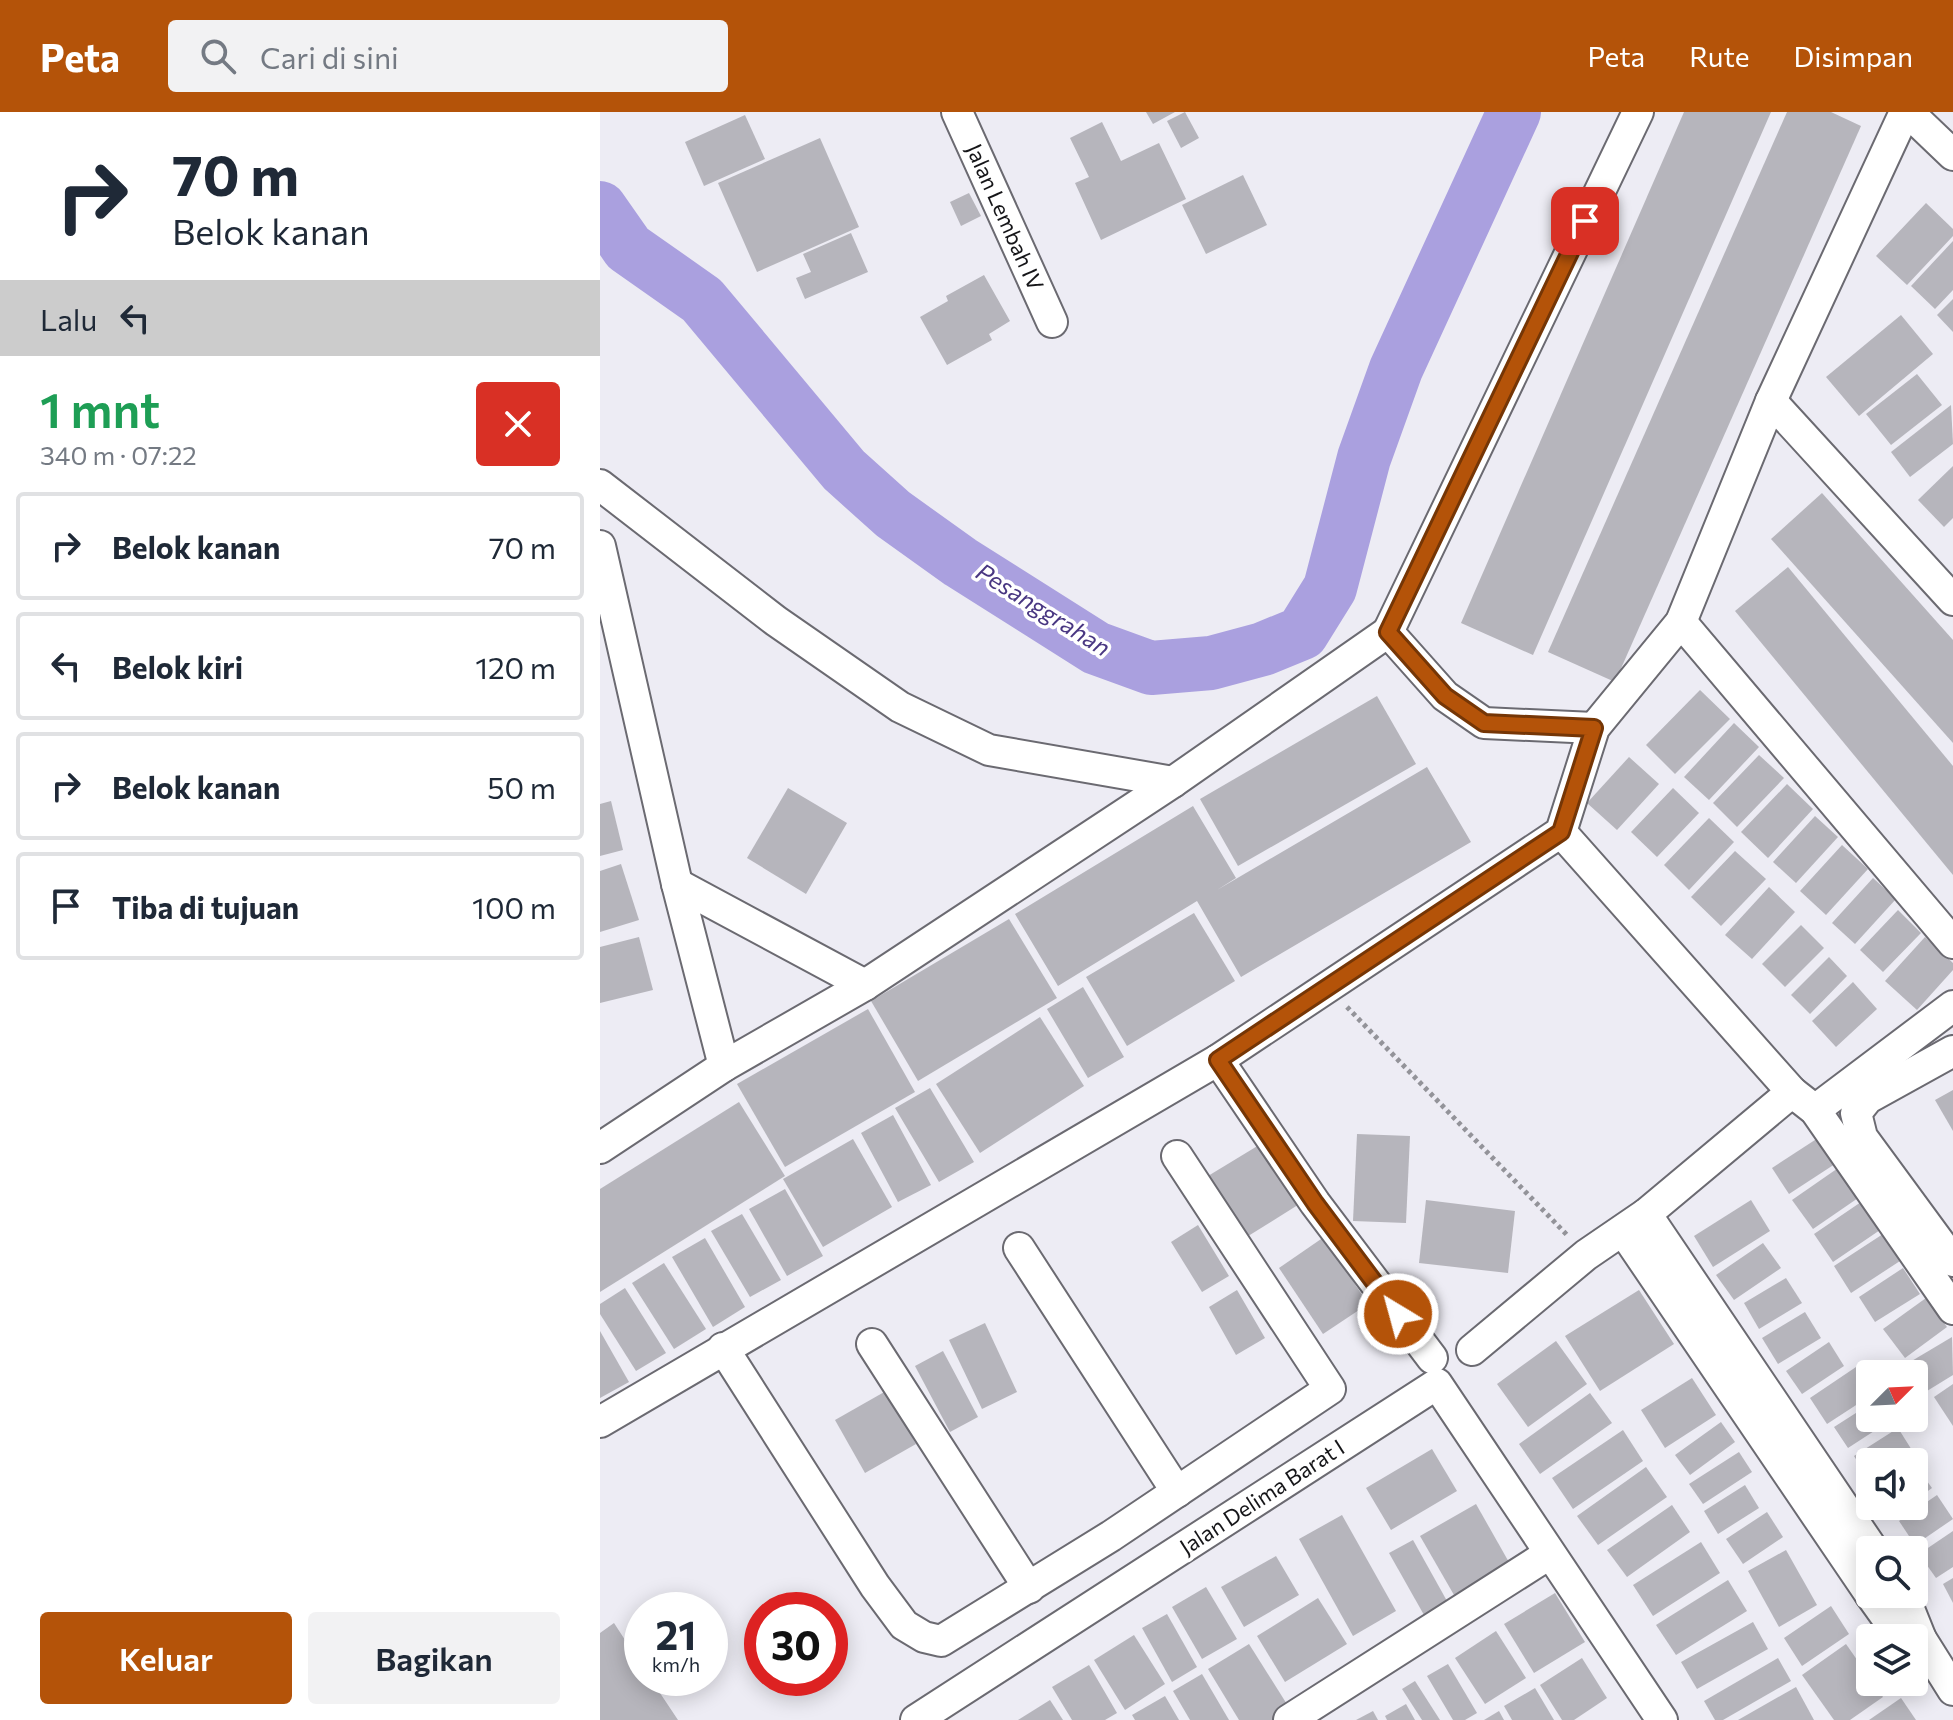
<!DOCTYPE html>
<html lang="id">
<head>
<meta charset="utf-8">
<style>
  :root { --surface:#fff; --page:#f2f2f3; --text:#1f2937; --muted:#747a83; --line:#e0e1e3; --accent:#b45309 }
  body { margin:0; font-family:Commissioner,sans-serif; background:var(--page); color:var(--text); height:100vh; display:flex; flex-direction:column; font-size:30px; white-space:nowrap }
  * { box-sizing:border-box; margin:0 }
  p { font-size:26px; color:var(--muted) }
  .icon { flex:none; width:44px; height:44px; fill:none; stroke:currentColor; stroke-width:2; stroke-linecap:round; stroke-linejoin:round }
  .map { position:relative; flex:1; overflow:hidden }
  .panel { display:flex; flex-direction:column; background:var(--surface); width:600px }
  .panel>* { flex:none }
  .banner { background:#fff; color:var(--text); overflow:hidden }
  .needle { width:52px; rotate:66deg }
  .fabs { position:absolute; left:1256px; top:1248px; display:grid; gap:16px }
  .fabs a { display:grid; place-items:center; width:72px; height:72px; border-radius:8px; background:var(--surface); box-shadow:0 4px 20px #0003; font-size:40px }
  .speed { position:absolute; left:24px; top:1480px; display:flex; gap:16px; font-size:40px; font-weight:700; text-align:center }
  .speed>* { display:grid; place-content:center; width:104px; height:104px; border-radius:50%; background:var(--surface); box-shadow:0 4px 20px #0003; line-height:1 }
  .speed small { font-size:20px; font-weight:400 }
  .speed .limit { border:12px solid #d22; background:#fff; color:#111 }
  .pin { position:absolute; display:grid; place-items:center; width:68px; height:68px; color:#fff; margin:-34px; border-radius:16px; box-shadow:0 4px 12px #0006 }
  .me { position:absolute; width:88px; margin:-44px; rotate:323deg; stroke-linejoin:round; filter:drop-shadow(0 0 6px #0008) }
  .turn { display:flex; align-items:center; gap:28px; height:168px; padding:0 40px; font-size:36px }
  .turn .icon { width:104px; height:104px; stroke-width:2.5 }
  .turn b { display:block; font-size:56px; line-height:68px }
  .then { display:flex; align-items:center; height:76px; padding:0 40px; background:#0003; gap:16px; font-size:30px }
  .round { display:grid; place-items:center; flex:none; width:84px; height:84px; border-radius:8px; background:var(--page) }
  .head { display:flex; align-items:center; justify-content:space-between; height:136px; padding:0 40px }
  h1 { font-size:48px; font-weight:600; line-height:60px; color:#1e9e55 }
  .cta { display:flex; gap:16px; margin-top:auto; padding:16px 40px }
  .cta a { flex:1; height:92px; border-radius:8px; background:var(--accent); color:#fff; font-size:32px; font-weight:600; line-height:92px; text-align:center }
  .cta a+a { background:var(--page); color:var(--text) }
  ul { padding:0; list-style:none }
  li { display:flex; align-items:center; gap:24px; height:108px; margin:0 16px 12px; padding:0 24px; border:4px solid var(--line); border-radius:8px }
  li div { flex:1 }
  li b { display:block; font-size:30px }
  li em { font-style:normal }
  header { display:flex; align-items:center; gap:48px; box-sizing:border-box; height:112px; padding:0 40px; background:var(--accent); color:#fff }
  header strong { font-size:38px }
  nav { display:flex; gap:44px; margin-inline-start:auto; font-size:28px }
  .search { width:560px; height:72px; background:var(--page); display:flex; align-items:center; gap:20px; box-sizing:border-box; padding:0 28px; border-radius:8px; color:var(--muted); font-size:30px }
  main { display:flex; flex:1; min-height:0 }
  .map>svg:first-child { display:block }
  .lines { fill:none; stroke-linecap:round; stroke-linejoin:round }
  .river { stroke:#aaa0df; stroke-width:54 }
  .building { fill:#b6b5bc }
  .minor-casing { stroke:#6b6a71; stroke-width:34 }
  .path { stroke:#939399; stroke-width:5; stroke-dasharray:4 4; stroke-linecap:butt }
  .minor { stroke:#fff; stroke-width:30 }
  .route-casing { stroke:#753606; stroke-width:20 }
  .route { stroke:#b45309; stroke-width:14 }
  .labels { text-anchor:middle; stroke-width:7; stroke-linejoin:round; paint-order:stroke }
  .street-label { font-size:22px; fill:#151518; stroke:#fff }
  .water-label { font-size:24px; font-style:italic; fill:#493782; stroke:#fff }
</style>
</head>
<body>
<header>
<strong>Peta</strong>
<div class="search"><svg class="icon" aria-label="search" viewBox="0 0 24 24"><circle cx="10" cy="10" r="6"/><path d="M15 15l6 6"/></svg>Cari di sini</div>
<nav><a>Peta</a><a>Rute</a><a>Disimpan</a></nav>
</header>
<main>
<section class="panel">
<div class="banner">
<div class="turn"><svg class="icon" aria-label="right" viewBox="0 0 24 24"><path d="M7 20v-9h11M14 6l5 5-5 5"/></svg><div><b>70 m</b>Belok kanan</div></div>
<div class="then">Lalu<svg class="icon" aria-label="left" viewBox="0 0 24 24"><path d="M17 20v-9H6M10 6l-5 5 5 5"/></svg></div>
</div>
<div class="head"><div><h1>1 mnt</h1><p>340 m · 07:22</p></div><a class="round" style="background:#d93025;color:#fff"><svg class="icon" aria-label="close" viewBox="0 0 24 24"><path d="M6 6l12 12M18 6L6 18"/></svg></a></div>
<ul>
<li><svg class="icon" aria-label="right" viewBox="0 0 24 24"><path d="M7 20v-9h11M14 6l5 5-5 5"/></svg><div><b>Belok kanan</b></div><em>70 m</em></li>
<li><svg class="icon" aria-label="left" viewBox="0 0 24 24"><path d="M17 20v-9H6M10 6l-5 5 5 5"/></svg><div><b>Belok kiri</b></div><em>120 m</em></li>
<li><svg class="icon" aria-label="right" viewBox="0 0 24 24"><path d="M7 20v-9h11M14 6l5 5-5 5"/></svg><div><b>Belok kanan</b></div><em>50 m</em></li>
<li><svg class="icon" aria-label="arrive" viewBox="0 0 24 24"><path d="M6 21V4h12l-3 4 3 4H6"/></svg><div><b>Tiba di tujuan</b></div><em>100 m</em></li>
</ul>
<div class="cta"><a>Keluar</a><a>Bagikan</a></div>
</section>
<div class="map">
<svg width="1353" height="1608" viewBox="0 0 1353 1608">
  <rect width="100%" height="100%" fill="#edecf4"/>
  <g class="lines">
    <polyline class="river" points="0,96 28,136 102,188 244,358 293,402 360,450 496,536 551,556 611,551 663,537 702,521 730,476 764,346 796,257 914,0"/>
  </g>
  <g class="building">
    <polygon points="546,0 575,0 553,12"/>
    <polygon points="585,0 599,26 581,36 567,9"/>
    <polygon points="1084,0 1171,0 933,543 861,511"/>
    <polygon points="1187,0 1231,0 1261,14 1015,570 948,540"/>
    <polygon points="145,3 165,47 104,74 85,30"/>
    <polygon points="502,10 521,49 559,31 586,87 501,128 475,71 489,65 470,26"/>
    <polygon points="220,26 259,115 157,160 118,71"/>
    <polygon points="643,63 667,113 606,142 582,93"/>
    <polygon points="369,81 381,104 361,114 350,90"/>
    <polygon points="1326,91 1353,117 1353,124 1307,173 1276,144"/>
    <polygon points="251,121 268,160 205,187 196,166 211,160 203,142"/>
    <polygon points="1353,129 1353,178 1335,197 1311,174"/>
    <polygon points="384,163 410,209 389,222 392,228 347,253 320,205 348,189 346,184"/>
    <polygon points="1353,187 1353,220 1337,203"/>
    <polygon points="1301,203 1333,242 1259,304 1226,265"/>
    <polygon points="1317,262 1342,293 1291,333 1266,302"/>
    <polygon points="1351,293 1353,332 1310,365 1291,340"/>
    <polygon points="1353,354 1353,406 1344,415 1318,388"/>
    <polygon points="1222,381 1353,528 1353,631 1171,427"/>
    <polygon points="1188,455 1353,654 1353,763 1135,499"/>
    <polygon points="1100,578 1130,607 1075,662 1046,633"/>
    <polygon points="777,584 816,652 638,754 600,687"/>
    <polygon points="1134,611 1159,635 1109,688 1084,665"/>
    <polygon points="1159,643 1184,666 1137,715 1113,691"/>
    <polygon points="1029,645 1059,672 1017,718 987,691"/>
    <polygon points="827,655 871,730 641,865 597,789 458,874 415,802 593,694 636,766 617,778"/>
    <polygon points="1187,672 1213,697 1168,746 1141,720"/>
    <polygon points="188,676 247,711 206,782 147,746"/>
    <polygon points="1073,676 1099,701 1057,745 1031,720"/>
    <polygon points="11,689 23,738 0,744 0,692"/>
    <polygon points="1215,704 1238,725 1196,771 1173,750"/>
    <polygon points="1109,706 1134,730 1089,778 1064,753"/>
    <polygon points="1242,733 1268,757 1226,803 1200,779"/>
    <polygon points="1135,739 1166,767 1121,814 1091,785"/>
    <polygon points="21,752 39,808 0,820 0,759"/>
    <polygon points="1273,766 1296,787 1255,832 1232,811"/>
    <polygon points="1169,775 1195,800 1152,847 1125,823"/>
    <polygon points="1298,798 1321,821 1283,860 1260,838"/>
    <polygon points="594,801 635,869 527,934 486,865"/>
    <polygon points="409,807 457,886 318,969 271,889"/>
    <polygon points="1201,813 1224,836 1185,875 1162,852"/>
    <polygon points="39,825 53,878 0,891 0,835"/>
    <polygon points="1325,825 1353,851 1353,858 1317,898 1285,869"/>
    <polygon points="1229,845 1247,864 1210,902 1191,883"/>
    <polygon points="1253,870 1277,897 1236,935 1212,909"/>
    <polygon points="483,875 524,945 488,966 447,897"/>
    <polygon points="268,897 315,980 185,1055 137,972"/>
    <polygon points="440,905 484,974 380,1041 336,972"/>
    <polygon points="330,976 374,1050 339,1070 295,996"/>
    <polygon points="1353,978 1353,1019 1335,988"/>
    <polygon points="139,990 185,1064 0,1180 0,1077"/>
    <polygon points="293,1003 331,1073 298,1090 261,1021"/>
    <polygon points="757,1022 810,1024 806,1111 753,1109"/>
    <polygon points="1218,1026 1235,1052 1189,1082 1172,1056"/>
    <polygon points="253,1027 292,1095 223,1135 183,1067"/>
    <polygon points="664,1030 701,1091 645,1126 608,1064"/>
    <polygon points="1241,1054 1261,1084 1213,1117 1192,1088"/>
    <polygon points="185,1077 223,1144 187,1164 149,1097"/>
    <polygon points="826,1088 915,1099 908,1161 819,1151"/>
    <polygon points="1151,1088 1170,1119 1113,1155 1094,1124"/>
    <polygon points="1264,1088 1283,1116 1233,1150 1214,1122"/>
    <polygon points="142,1102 181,1168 150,1185 111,1119"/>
    <polygon points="598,1113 629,1164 602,1180 571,1130"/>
    <polygon points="1283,1122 1300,1149 1251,1181 1234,1154"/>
    <polygon points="724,1125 768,1192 723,1222 679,1156"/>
    <polygon points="105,1126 145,1195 113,1215 72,1145"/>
    <polygon points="1163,1131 1181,1156 1134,1188 1116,1163"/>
    <polygon points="64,1151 106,1217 74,1237 32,1171"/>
    <polygon points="1303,1156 1320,1182 1275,1210 1259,1185"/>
    <polygon points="1186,1166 1202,1191 1159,1217 1144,1191"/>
    <polygon points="25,1176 66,1241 36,1259 0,1202 0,1192"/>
    <polygon points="637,1178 665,1226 636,1243 609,1195"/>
    <polygon points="1039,1178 1074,1232 1000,1279 965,1224"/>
    <polygon points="1326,1186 1347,1215 1305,1246 1283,1217"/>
    <polygon points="1205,1200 1221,1226 1178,1252 1162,1226"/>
    <polygon points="385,1211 417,1280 382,1297 349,1228"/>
    <polygon points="0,1219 29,1270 0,1286"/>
    <polygon points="1352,1225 1353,1263 1327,1279 1310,1250"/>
    <polygon points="956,1229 987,1272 928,1315 897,1272"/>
    <polygon points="1229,1230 1244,1254 1202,1282 1186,1259"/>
    <polygon points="343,1239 378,1305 350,1320 315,1254"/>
    <polygon points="1256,1255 1270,1277 1270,1284 1227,1312 1210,1286"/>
    <polygon points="1092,1266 1116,1303 1065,1336 1041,1298"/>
    <polygon points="1353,1272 1353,1314 1334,1285"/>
    <polygon points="286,1279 316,1332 265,1361 235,1308"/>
    <polygon points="990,1281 1012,1311 940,1362 919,1332"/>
    <polygon points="1270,1292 1270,1306 1285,1306 1288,1310 1248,1336 1234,1315"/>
    <polygon points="1121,1310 1135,1330 1090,1363 1075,1343"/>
    <polygon points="1298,1316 1315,1343 1304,1350 1270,1350 1270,1370 1254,1344"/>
    <polygon points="1023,1318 1043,1349 973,1397 952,1366"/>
    <polygon points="832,1337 857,1379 791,1418 766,1376"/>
    <polygon points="1139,1340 1152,1360 1103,1392 1089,1372"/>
    <polygon points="1314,1351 1332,1376 1314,1389"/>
    <polygon points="1046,1355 1067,1385 998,1433 977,1404"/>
    <polygon points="1145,1373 1159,1396 1118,1422 1104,1399"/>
    <polygon points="1337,1383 1353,1407 1315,1433 1299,1409"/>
    <polygon points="876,1392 910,1452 854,1483 820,1424"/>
    <polygon points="1072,1393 1090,1420 1027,1465 1007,1438"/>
    <polygon points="1167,1400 1183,1425 1143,1452 1126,1427"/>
    <polygon points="742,1403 796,1499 753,1524 699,1427"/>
    <polygon points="1353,1419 1353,1455 1336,1466 1319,1442"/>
    <polygon points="813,1428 847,1489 824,1503 789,1441"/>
    <polygon points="1101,1430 1120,1461 1053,1504 1033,1473"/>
    <polygon points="1186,1438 1217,1493 1179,1515 1148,1459"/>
    <polygon points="676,1444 699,1483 644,1515 621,1475"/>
    <polygon points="1353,1466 1353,1491 1343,1472"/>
    <polygon points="1128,1468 1147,1499 1076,1543 1056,1513"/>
    <polygon points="606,1475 637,1527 602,1547 572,1495"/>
    <polygon points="955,1481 985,1530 934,1561 904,1512"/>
    <polygon points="718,1486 747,1532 685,1570 657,1524"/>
    <polygon points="1231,1494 1249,1522 1202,1554 1184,1526"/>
    <polygon points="567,1502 597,1555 572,1570 542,1516"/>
    <polygon points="1153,1510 1168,1537 1097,1577 1081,1550"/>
    <polygon points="14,1511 42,1554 42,1566 50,1566 78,1608 0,1608 0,1521"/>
    <polygon points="896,1519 926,1566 885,1592 855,1546"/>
    <polygon points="534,1523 565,1572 525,1598 494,1548"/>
    <polygon points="649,1532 690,1597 673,1608 639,1608 608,1557"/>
    <polygon points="1246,1532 1283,1585 1250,1608 1234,1608 1202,1563"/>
    <polygon points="982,1546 1007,1586 974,1608 962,1608 940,1573"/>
    <polygon points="1178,1546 1191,1569 1123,1608 1115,1608 1104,1589"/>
    <polygon points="848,1552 877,1601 865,1608 853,1608 827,1564"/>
    <polygon points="489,1553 517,1601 505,1608 472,1608 452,1575"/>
    <polygon points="602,1562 629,1608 590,1608 573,1579"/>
    <polygon points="815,1569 840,1608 822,1608 802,1577"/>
    <polygon points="1196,1575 1214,1608 1138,1608"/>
    <polygon points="935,1576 954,1608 912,1608 904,1594"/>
    <polygon points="565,1584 579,1608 535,1608 532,1603"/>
    <polygon points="1301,1586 1316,1608 1269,1608"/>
    <polygon points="450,1588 463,1608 418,1608"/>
    <polygon points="806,1592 815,1608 787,1608 785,1604"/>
    <polygon points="773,1599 778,1608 756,1608"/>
    <polygon points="899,1599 904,1608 884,1608"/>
  </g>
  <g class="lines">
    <g class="minor-casing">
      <g id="minor">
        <polyline points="357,0 452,210"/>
        <polyline points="1308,0 1353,43"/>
        <polyline points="1171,289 1353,488"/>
        <polyline points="0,373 176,509 300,595 389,638 573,670"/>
        <polyline points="0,434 77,772 124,954"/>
        <polyline points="1081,510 1353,831"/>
        <polyline points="994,616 884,611 845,584 788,520 1038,0"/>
        <polyline points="961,720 1192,980"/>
        <polyline points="77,772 265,873"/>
        <polyline points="1353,939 1268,986 1256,1001 1262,1025 1353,1149"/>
        <polyline points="618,948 715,1091 832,1246"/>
        <polyline points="1215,998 1353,894"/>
        <polyline points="0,1036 124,954 265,873 573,670 788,520"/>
        <polyline points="1046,1102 1273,1438"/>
        <polyline points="1024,1120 1270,1482"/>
        <polyline points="419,1136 577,1380"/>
        <polyline points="272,1232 429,1476"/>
        <polyline points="123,1236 275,1474 304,1513 324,1525 341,1529 511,1424 730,1277 577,1044"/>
        <polyline points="872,1238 986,1143 1046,1102 1192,980 1215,998 1353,1197"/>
        <polyline points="0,1310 618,948 961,720 994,616 1081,510 1171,289 1305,0"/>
        <polyline points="1270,1482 1285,1503 1321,1527"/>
        <polyline points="1303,1482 1321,1527 1353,1578"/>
        <polyline points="316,1608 837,1272 1062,1608"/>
        <polyline points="689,1608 949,1442"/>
      </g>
    </g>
    <polyline class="path" points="747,895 968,1124"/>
    <use href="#minor" class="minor"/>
  </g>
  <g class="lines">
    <g class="route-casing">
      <polyline id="route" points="798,1202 715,1091 618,948 961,720 994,616 884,611 845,584 788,520 985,109"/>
    </g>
    <use href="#route" class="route"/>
  </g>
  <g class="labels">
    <g class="street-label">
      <text transform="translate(405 105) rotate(66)" y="8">Jalan Lembah IV</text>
      <text transform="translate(662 1385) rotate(-33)" y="8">Jalan Delima Barat I</text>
    </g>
    <g class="water-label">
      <text transform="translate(443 498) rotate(32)" y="8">Pesanggrahan</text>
    </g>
  </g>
</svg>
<div class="fabs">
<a><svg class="needle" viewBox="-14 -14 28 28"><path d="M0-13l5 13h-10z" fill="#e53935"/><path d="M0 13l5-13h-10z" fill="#747a83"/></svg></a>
<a><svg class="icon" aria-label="sound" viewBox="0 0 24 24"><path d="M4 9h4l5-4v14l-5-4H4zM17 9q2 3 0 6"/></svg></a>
<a><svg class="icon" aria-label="search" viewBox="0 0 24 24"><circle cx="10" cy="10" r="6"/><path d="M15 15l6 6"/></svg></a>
<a><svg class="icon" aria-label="layers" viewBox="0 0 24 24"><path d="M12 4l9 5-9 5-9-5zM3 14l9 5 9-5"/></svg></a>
</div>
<div class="speed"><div>21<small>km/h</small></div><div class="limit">30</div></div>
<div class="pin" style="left:985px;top:109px;background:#d93025"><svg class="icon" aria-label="arrive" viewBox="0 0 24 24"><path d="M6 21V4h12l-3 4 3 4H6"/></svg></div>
<svg class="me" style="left:798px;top:1202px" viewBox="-20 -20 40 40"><circle r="17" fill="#b45309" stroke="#fff" stroke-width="3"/><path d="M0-11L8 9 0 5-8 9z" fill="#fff"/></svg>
</div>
</main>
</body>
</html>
